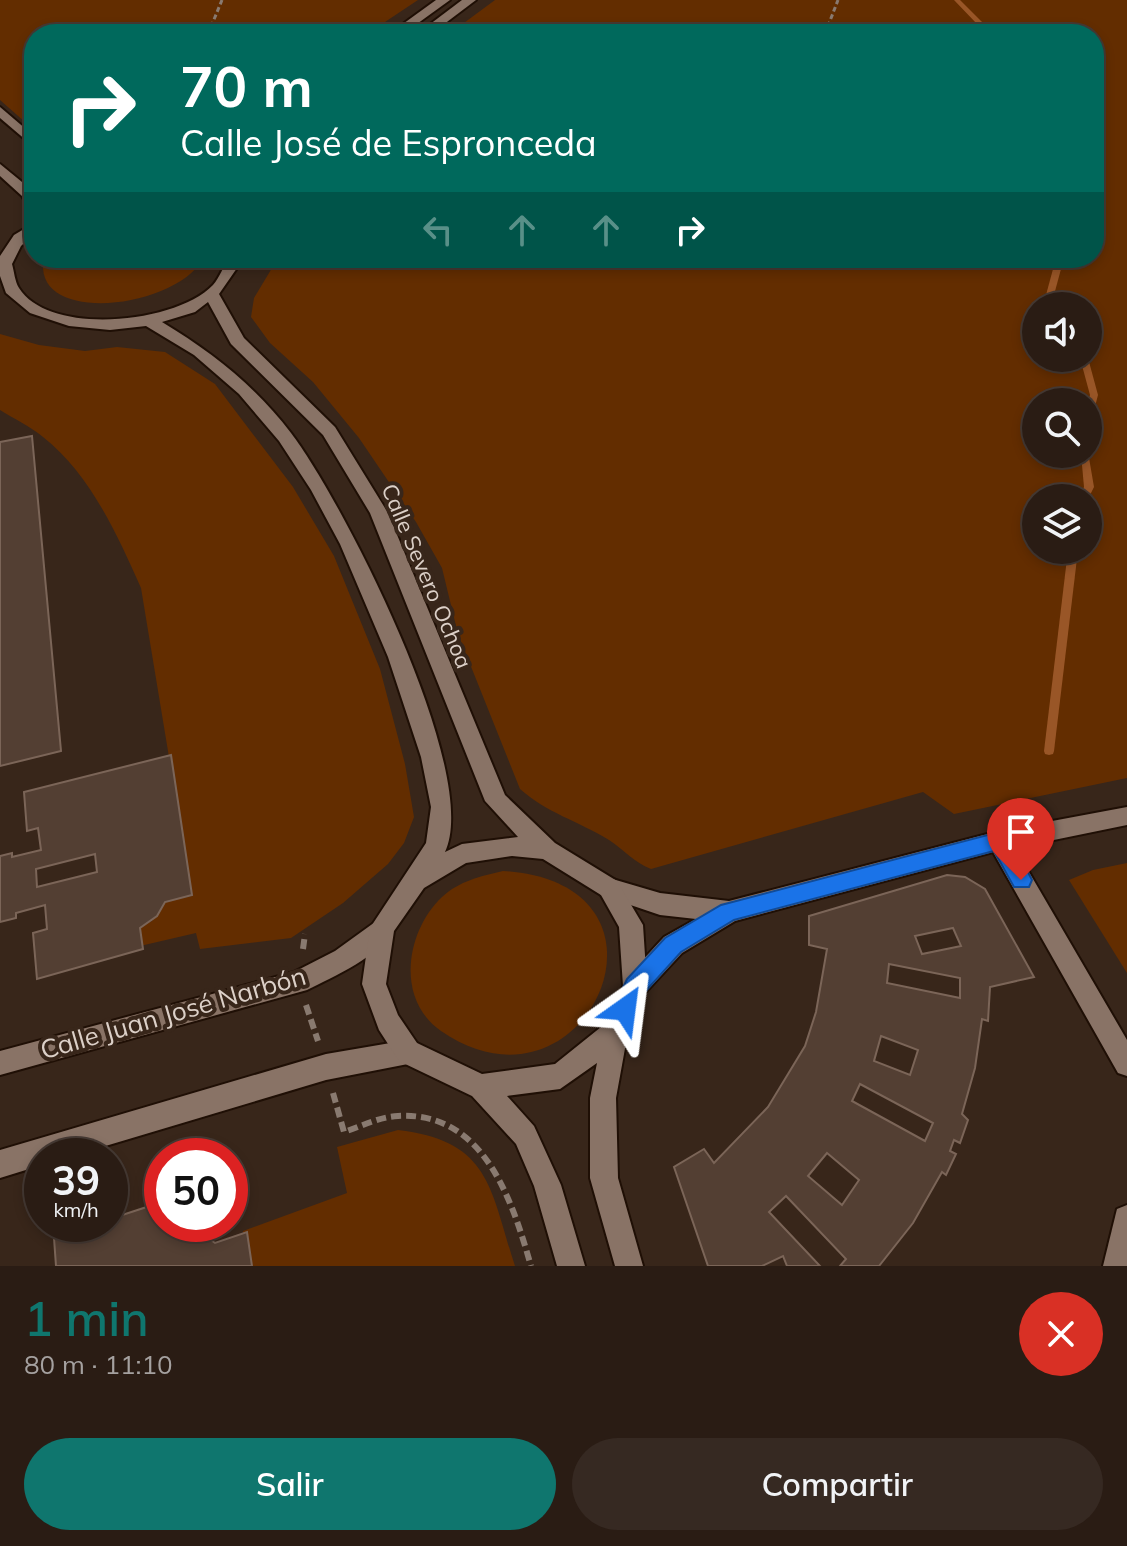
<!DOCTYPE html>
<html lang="es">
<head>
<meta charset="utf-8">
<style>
  :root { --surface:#2a1c14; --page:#362922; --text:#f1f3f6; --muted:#a5a1a0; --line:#463a34; --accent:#0f766e }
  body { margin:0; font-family:Mulish,sans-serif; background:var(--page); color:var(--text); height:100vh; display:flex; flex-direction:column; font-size:30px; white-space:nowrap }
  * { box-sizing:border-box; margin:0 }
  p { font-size:26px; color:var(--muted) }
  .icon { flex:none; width:44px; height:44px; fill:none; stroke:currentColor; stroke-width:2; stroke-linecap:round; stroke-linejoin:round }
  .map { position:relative; height:1266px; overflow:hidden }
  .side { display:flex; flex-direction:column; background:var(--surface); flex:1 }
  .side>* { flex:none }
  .banner { position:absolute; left:24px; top:24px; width:1080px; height:244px; border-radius:32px; box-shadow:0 4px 12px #0003,0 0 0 2px var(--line); background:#00695c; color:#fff; overflow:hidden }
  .controls { position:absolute; left:1022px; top:292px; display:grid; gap:16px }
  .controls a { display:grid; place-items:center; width:80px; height:80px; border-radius:50%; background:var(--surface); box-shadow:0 4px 12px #0003,0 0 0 2px var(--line); font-size:40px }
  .speed { position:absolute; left:24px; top:1138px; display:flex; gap:16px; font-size:40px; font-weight:700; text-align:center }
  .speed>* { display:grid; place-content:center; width:104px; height:104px; border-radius:50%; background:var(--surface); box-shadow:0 4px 12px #0003,0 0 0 2px var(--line); line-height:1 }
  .speed small { font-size:20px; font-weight:400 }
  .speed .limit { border:12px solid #d22; background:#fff; color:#111 }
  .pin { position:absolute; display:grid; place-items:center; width:68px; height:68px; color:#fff; margin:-82px -34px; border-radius:50% 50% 50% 0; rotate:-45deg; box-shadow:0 0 8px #0007 }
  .pin .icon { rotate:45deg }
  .me { position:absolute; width:88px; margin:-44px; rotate:31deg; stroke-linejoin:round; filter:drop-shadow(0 0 6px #0008) }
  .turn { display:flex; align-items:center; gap:28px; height:168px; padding:0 24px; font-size:36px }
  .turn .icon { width:104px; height:104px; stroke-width:2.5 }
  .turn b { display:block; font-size:56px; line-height:68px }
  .lanes { display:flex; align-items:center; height:76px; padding:0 24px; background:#0003; justify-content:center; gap:40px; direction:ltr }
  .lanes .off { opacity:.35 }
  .round { display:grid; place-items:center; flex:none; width:84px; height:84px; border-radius:42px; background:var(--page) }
  .summary { display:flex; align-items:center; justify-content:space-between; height:136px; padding:0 24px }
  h1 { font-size:48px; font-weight:600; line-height:60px; color:var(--accent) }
  .action { display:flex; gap:16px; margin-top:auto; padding:16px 24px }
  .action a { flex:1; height:92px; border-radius:48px; background:var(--accent); color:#fff; font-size:32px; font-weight:600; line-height:92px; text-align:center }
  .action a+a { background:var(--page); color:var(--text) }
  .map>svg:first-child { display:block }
  .green { fill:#632d00; fill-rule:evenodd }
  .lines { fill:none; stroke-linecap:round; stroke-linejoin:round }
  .stream { fill:#995627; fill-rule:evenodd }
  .building { fill:#533f33; stroke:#7b6558; stroke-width:2; fill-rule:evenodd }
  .street-casing { stroke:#1f0f05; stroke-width:4 }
  .secondary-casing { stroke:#1f0f05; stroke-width:4 }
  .path-far1 { stroke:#897a70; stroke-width:3; stroke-dasharray:5 3; stroke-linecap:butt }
  .path { stroke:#897a70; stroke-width:6; stroke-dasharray:10 5; stroke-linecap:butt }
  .street { fill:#897366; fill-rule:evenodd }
  .secondary { fill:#897366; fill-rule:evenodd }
  .route { fill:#1a73e8; stroke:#114b97; stroke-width:2 }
  .labels { text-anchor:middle; stroke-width:8; stroke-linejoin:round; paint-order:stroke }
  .street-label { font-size:22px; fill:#dcd0c8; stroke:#38261a }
  .near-street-label { font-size:26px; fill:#dcd0c8; stroke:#38261a }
</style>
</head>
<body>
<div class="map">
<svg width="1127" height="1266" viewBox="0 0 1127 1266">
  <rect width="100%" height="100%" fill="#38261a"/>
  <g class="green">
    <polygon points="0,0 418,0 367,34 34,34 34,130 0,100"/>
    <path d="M495 0H1127V778L954 814 923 792 651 869C634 862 624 850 609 840 578 821 547 813 520 789L458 634 442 568 416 522 359 438 313 382 270 343 251 317 254 298 278 258H1094V34H449ZM1036 306H1088V358H1036ZM1036 402H1088V454H1036ZM1036 498H1088V550H1036Z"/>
    <path d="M44 258H204C173 311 30 325 44 258Z"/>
    <path d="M0 334 39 345 85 351 117 347 165 352 215 384 293 487 334 556 380 669 405 764 414 817 404 843 388 864 343 903 291 938 200 949 196 933 140 946 137 928 152 921 161 903 192 896 141 588C117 534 90 474 43 437 30 426 14 419 0 410Z"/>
    <polygon points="1127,863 1127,973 1069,880 1093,870"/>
    <path d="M503 871C698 883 585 1131 441 1031 395 999 406 931 442 897 459 881 481 876 503 871Z"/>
    <path d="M398 1130C491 1141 490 1189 515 1266H248L243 1231 347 1193 337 1147Z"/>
  </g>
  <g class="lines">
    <g class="stream">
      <polygon points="954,0 960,0 982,22 986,34 980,34 977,24"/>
      <polygon points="1056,258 1064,258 1051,306 1043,306"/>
      <polygon points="1080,358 1088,358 1098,395 1092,418 1088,421 1088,402 1090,395"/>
      <polygon points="1088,452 1094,487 1088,499 1079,498 1084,487 1081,454 1088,454"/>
      <polygon points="1068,550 1078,550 1054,751 1053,754 1049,755 1045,754 1044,751"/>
    </g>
  </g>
  <g class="building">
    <polygon points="32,436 61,751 0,766 0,442"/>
    <path d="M171 755 192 895 165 902 157 916 140 928 143 949 37 979 33 933 47 929 45 905 16 913V918L0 922V856L12 853V857L41 850 38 828 27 831 24 792ZM95 854 97 872 37 887 36 869Z"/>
    <path d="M947 875 965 877 985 889 1034 977 990 987 988 1021 982 1019 975 1068 962 1114 968 1120 960 1143 954 1140 950 1151 956 1154 946 1175 942 1172 913 1223 879 1266H840L846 1259 786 1196 769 1212 820 1266H787L783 1256 762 1266H708L674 1167 704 1149 714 1163 768 1107 805 1046 816 1012 827 949 809 945V916ZM953 928 961 946 922 954 915 936ZM889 964 960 978V998L887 983ZM881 1036 918 1050 910 1075 874 1061ZM860 1084 933 1123 925 1141 852 1101ZM827 1153 859 1180 842 1205 808 1176Z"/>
    <polygon points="162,1202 162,1224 194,1228 215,1243 247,1232 252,1266 56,1266 54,1238 96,1224 110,1224 110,1219"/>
  </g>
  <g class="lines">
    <g class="street-casing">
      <g id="street">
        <polygon points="1127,807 1127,825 1015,848 1127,1040 1127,1076 1118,1073 993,852 735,921 682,953 644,994 635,997 626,994 623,986 626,978 664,937 696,919 660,915 601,895 597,888 601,881 609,878 660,893 729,901 999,831"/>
        <path d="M382 917 390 920 394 928C381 956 333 977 307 990L0 1075V1051L294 972 335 951Z"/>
        <polygon points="408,1040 417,1043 421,1052 417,1061 408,1064 326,1080 72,1156 42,1156 42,1165 0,1178 0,1150 326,1054"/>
        <polygon points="1127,1205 1127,1266 1103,1266 1117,1209"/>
      </g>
    </g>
    <g class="secondary-casing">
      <g id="secondary">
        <polygon points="436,0 450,0 403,34 389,34"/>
        <polygon points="462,0 476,0 431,34 417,34"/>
        <polygon points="0,107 34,136 34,147 0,118"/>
        <polygon points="0,164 33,191 34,209 29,208 22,196 0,176"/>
        <path d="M34 223V233L21 246 12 264C14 271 15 282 19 288 50 337 177 323 213 285 219 278 224 266 228 258H244L219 294 244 338 335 427 388 513 505 795 555 843 617 881 643 925 647 986 628 1032 616 1098 618 1178 643 1266H615L590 1178V1098L597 1063 560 1089 507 1096 534 1126 561 1185 585 1266H557L534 1186 516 1144 472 1096 399 1061 379 1030 362 984 370 928 426 843 431 807 421 757 388 657 340 544 311 490 279 441 239 394 194 355 146 326 110 330 69 326 30 313 6 293 0 276V256L14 235ZM208 302 231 344 323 435 370 513 485 801 518 837 462 844 445 852C482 773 343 501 291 433 255 386 212 352 162 322L195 312ZM512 856 543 859 601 895 619 927 623 986 606 1023 555 1064 482 1074 417 1043 398 1015 386 984 394 931 424 888 466 863Z"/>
      </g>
    </g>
    <g class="path-far1">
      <polyline points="208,34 222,0"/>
      <polyline points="825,34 838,0"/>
    </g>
    <g class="path">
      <polyline points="303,949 305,934"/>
      <polyline points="306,1005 318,1041"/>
      <path d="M333 1093 344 1132C362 1126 379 1117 398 1116 484 1111 512 1200 531 1266"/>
    </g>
    <use href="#street" class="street"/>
    <use href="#secondary" class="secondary"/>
  </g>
  <polygon class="route" points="999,832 1006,835 1029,874 1032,880 1029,887 1014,887 994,851 734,920 681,952 643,994 633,1017 625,1020 617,1017 613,1009 627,979 665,938 721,905"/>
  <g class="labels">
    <g class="street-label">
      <text transform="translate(427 576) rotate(67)" y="8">Calle Severo Ochoa</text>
    </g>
    <g class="near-street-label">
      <text transform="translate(173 1013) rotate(-16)" y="9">Calle Juan José Narbón</text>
    </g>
  </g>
</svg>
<div class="controls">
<a><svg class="icon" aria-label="sound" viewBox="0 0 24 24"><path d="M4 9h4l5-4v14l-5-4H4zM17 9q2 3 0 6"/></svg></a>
<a><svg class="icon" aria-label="search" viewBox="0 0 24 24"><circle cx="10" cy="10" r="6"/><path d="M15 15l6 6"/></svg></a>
<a><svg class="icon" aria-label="layers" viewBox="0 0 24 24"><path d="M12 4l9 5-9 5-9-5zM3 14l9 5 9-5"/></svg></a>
</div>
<div class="speed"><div>39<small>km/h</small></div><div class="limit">50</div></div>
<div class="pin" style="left:1021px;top:880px;background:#d93025"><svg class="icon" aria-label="arrive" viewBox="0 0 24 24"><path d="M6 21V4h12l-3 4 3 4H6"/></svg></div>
<svg class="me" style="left:625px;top:1009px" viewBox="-20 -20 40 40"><path d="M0-17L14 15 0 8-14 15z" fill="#1a73e8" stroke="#fff" stroke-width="4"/></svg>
<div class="banner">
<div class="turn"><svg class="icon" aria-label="right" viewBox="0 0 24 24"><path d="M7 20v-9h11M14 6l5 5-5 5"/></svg><div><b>70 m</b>Calle José de Espronceda</div></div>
<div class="lanes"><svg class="icon off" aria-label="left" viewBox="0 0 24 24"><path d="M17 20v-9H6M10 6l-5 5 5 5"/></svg><svg class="icon off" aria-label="ahead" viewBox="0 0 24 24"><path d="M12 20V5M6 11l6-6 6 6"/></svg><svg class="icon off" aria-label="ahead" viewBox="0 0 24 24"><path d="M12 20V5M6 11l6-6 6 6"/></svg><svg class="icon" aria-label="right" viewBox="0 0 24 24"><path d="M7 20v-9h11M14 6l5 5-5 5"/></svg></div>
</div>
</div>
<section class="side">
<div class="summary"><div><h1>1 min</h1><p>80 m · 11:10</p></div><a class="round" style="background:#d93025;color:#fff"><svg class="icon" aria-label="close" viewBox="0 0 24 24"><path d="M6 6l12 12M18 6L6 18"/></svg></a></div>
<div class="action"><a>Salir</a><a>Compartir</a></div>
</section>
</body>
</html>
